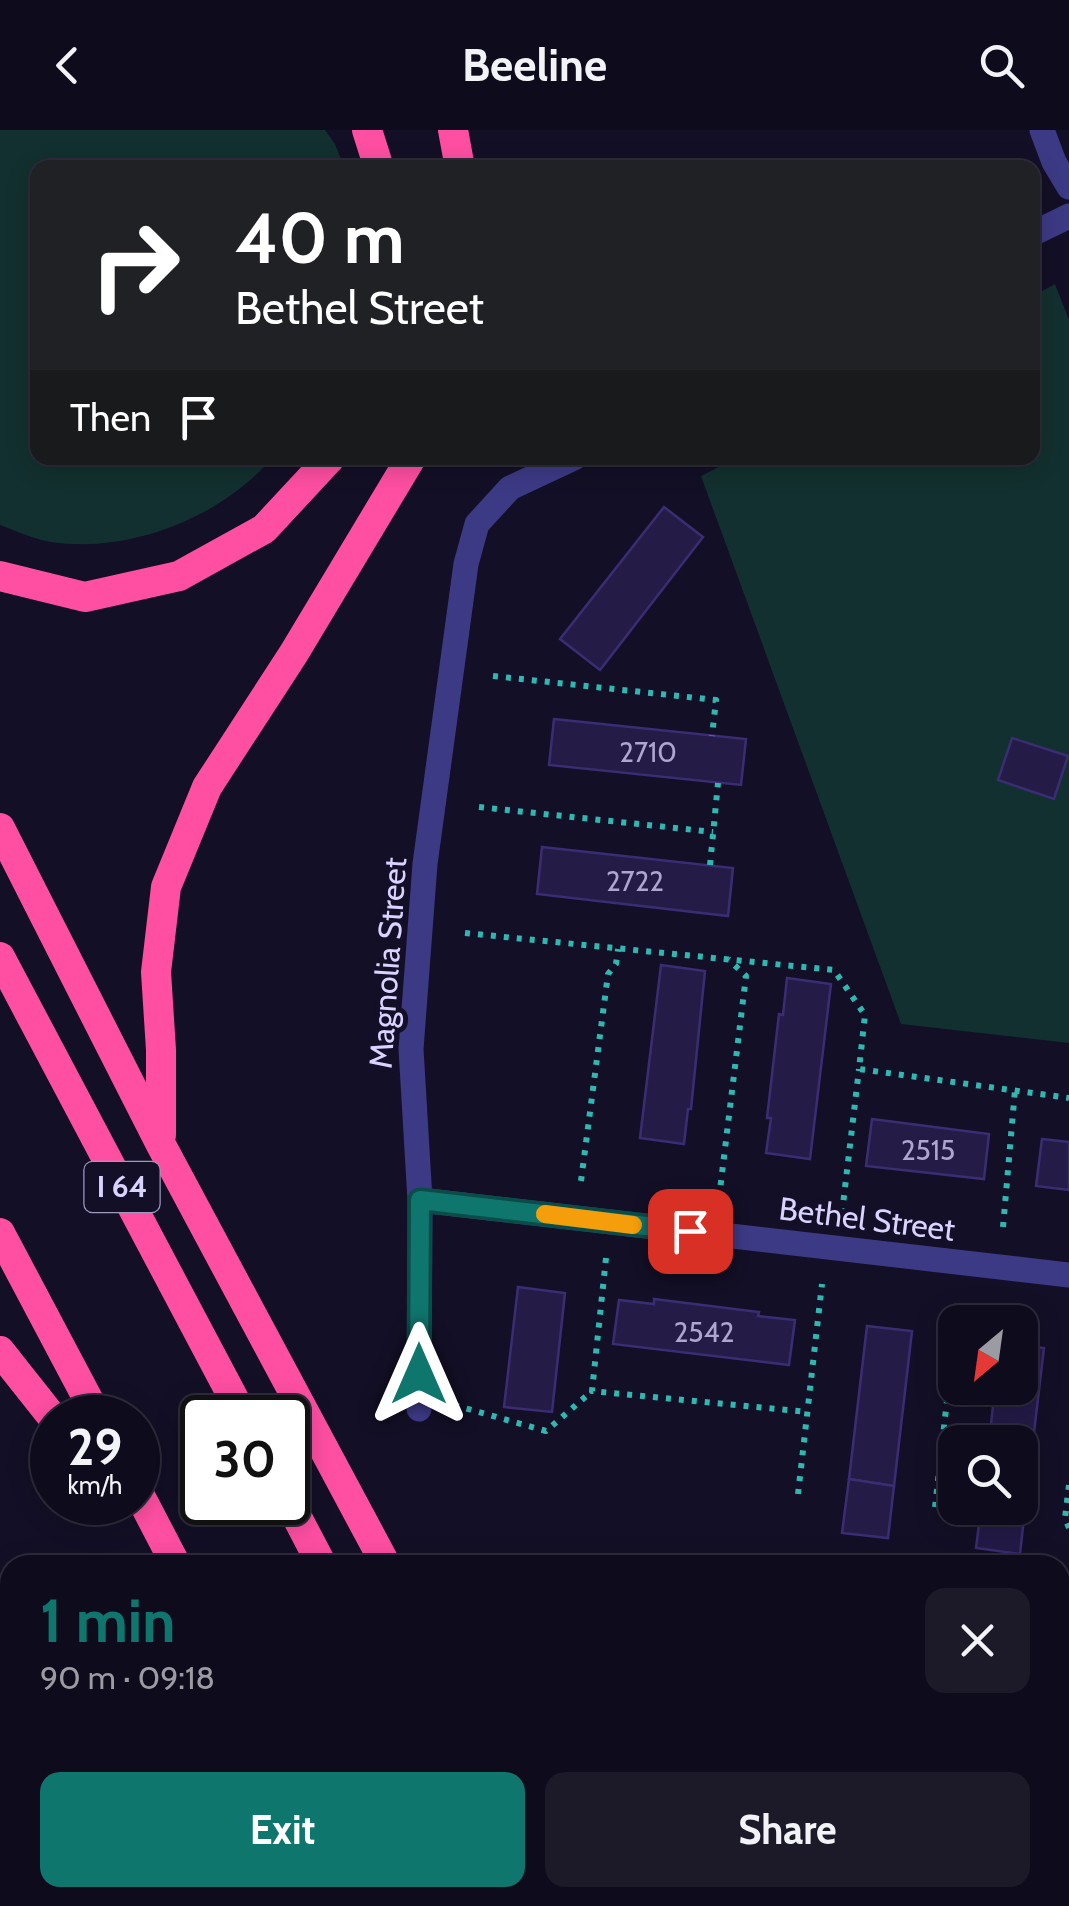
<!DOCTYPE html>
<html lang="en">
<head>
<meta charset="utf-8">
<style>
  :root { --surface:#0e0b1c; --page:#1c1929; --text:#f1f3f6; --muted:#9b9ba3; --line:#2e2b3b; --accent:#0f766e }
  body { margin:0; font-family:Cabin,sans-serif; background:var(--page); color:var(--text); height:100vh; display:flex; flex-direction:column; font-size:38px; white-space:nowrap }
  * { box-sizing:border-box; margin:0 }
  p { font-size:32px; color:var(--muted) }
  .icon { flex:none; width:55px; height:55px; fill:none; stroke:currentColor; stroke-width:2; stroke-linecap:round; stroke-linejoin:round }
  .map { position:relative; flex:1; overflow:hidden }
  .details { position:absolute; left:0px; top:1425px; width:1070px; height:352px; display:flex; flex-direction:column; background:var(--surface); border-radius:30px 30px 0 0; box-shadow:0 5px 25px #0003,0 0 0 2px var(--line) }
  .details>* { flex:none }
  .hud { position:absolute; left:30px; top:30px; width:1010px; height:305px; border-radius:20px; box-shadow:0 5px 25px #0003,0 0 0 2px var(--line); background:#202124; color:#fff; overflow:hidden }
  .needle { width:65px; rotate:209deg }
  .buttons { position:absolute; left:938px; top:1175px; display:grid; gap:20px }
  .buttons a { display:grid; place-items:center; width:100px; height:100px; border-radius:20px; background:var(--surface); box-shadow:0 5px 25px #0003,0 0 0 2px var(--line); font-size:50px }
  .speed { position:absolute; left:30px; top:1265px; display:flex; gap:20px; font-size:50px; font-weight:700; text-align:center }
  .speed>* { display:grid; place-content:center; width:130px; height:130px; border-radius:50%; background:var(--surface); box-shadow:0 5px 25px #0003,0 0 0 2px var(--line); line-height:1 }
  .speed small { font-size:25px; font-weight:400 }
  .speed .limit { border:5px solid #111; border-radius:15px; background:#fff; color:#111 }
  .pin { position:absolute; display:grid; place-items:center; width:85px; height:85px; color:#fff; margin:-42px; border-radius:20px; box-shadow:0 5px 15px #0006 }
  .me { position:absolute; width:110px; margin:-55px; rotate:0deg; stroke-linejoin:round; filter:drop-shadow(0 0 8px #0008) }
  .turn { display:flex; align-items:center; gap:35px; height:210px; padding:0 40px; font-size:45px }
  .turn .icon { width:130px; height:130px; stroke-width:2.5 }
  .turn b { display:block; font-size:70px; line-height:85px }
  .then { display:flex; align-items:center; height:95px; padding:0 40px; background:#0003; gap:20px; font-size:38px }
  .round { display:grid; place-items:center; flex:none; width:105px; height:105px; border-radius:20px; background:var(--page) }
  .overview { display:flex; align-items:center; justify-content:space-between; height:170px; padding:0 40px }
  h1 { font-size:60px; font-weight:800; line-height:75px; color:var(--accent) }
  .primary-button { display:flex; gap:20px; margin-top:auto; padding:20px 40px }
  .primary-button a { flex:1; height:115px; border-radius:20px; background:var(--accent); color:#fff; font-size:40px; font-weight:800; line-height:115px; text-align:center }
  .primary-button a+a { background:var(--page); color:var(--text) }
  header { display:flex; justify-content:space-between; align-items:center; height:130px; padding:0 40px; background:var(--surface); font-size:45px; font-weight:800 }
  .map>svg:first-child { display:block }
  .green { fill:#12302f }
  .building { fill:#241b47; stroke:#3b2d73; stroke-width:2.5 }
  .lines { fill:none; stroke-linecap:round; stroke-linejoin:round }
  .path { stroke:#2fb8b0; stroke-width:6; stroke-dasharray:5 8; stroke-linecap:butt }
  .minor { stroke:#3d3a85; stroke-width:25 }
  .tertiary { stroke:#3d3a85; stroke-width:25 }
  .secondary { stroke:#6f6bff; stroke-width:25 }
  .motorway { stroke:#ff4fa3; stroke-width:30 }
  .route-casing { stroke:#0a4d48; stroke-width:25 }
  .route { stroke:#0f766e; stroke-width:18 }
  .slow { stroke:#f59e0b; stroke-width:18 }
  .labels { text-anchor:middle; stroke-width:10; stroke-linejoin:round; paint-order:stroke }
  .number-label { font-size:28px; fill:#aca6d1 }
  .shield { fill:#130f26; stroke:#9e99be; stroke-width:2.5 }
  .shield-label { font-size:30px; font-weight:bold; fill:#d9d4ff }
  .street-label { font-size:32px; fill:#d9d4ff; stroke:#130f26 }
</style>
</head>
<body>
<header><svg class="icon" aria-label="back" viewBox="0 0 24 24"><path d="M15 5l-7 7 7 7"/></svg>Beeline<svg class="icon" aria-label="search" viewBox="0 0 24 24"><circle cx="10" cy="10" r="6"/><path d="M15 15l6 6"/></svg></header>
<div class="map">
<svg width="1069" height="1776" viewBox="0 0 1069 1776">
  <rect width="100%" height="100%" fill="#130f26"/>
  <g class="green">
    <path d="M0 0H325L335 14 344 37 38 38V328H272C222 387 129 424 51 412 34 409 16 401 0 395Z"/>
    <polygon points="1055,154 1069,190 1069,913 901,894 701,346 736,328 1032,328 1033,166"/>
    <polygon points="1060,1644 1069,1647 1069,1776 659,1776 655,1768 1060,1768"/>
  </g>
  <g class="building">
    <polygon points="664,377 703,407 600,540 560,509"/>
    <polygon points="554,589 746,609 741,655 549,635"/>
    <polygon points="1012,608 1068,626 1054,669 998,650"/>
    <polygon points="542,717 733,738 728,786 537,764"/>
    <polygon points="661,835 705,841 691,979 688,979 684,1014 640,1008"/>
    <polygon points="787,848 831,854 810,1029 766,1023 771,988 767,988 779,884 783,885"/>
    <polygon points="872,989 989,1004 984,1049 866,1036"/>
    <polygon points="1042,1009 1069,1012 1069,1060 1036,1056"/>
    <polygon points="518,1157 565,1163 552,1282 504,1277"/>
    <polygon points="654,1169 759,1182 758,1186 795,1190 789,1235 613,1214 619,1170 654,1174"/>
    <polygon points="867,1196 912,1201 894,1356 849,1349"/>
    <polygon points="1020,1215 1044,1218 1026,1370 1020,1370 1020,1312 989,1312 995,1258 1020,1258"/>
    <polygon points="849,1349 894,1356 888,1408 842,1403"/>
    <polygon points="1020,1370 1026,1370 1020,1424 976,1418 981,1378 1020,1378"/>
  </g>
  <g class="lines">
    <g class="path">
      <polyline points="493,546 716,570 712,606"/>
      <polyline points="479,677 713,702"/>
      <polyline points="710,735 718,653"/>
      <polyline points="465,803 834,840 865,885 859,939 1069,968"/>
      <polyline points="581,1051 608,844 616,834 618,819"/>
      <polyline points="719,1068 746,846 728,829"/>
      <polyline points="842,1083 859,939"/>
      <polyline points="1003,1097 1015,960"/>
      <polyline points="606,1128 592,1261 807,1282"/>
      <polyline points="956,1192 958,1171"/>
      <polyline points="454,1275 546,1301 592,1261"/>
      <polyline points="1069,1355 1065,1388 1069,1398"/>
      <polyline points="798,1364 822,1154"/>
      <polyline points="935,1377 955,1199"/>
    </g>
    <g class="minor">
      <polyline points="1032,104 1069,86"/>
      <polyline points="420,1070 1069,1145"/>
      <polyline points="419,1279 420,1070 411,919 425,734 466,434 477,394 510,358 574,328"/>
    </g>
    <polyline class="tertiary" points="1042,0 1054,32 1069,57"/>
    <polyline class="secondary" points="0,1769 5,1776"/>
    <g class="motorway">
      <polyline points="367,0 379,38"/>
      <polyline points="453,0 460,38"/>
      <polyline points="0,446 85,467 179,446 264,399 330,328"/>
      <polyline points="0,698 160,1013 386,1435"/>
      <polyline points="0,827 244,1288"/>
      <polyline points="161,1005 161,920 156,842 166,757 207,657 294,523 411,328"/>
      <polyline points="0,1103 98,1288"/>
      <polyline points="0,1221 53,1288"/>
      <polyline points="138,1362 176,1435"/>
      <polyline points="288,1370 322,1435"/>
      <polyline points="357,1768 362,1776"/>
      <polyline points="496,1768 501,1776"/>
      <polyline points="564,1768 569,1776"/>
    </g>
  </g>
  <g class="lines">
    <g class="route-casing">
      <polyline id="route" points="419,1244 420,1070 690,1101"/>
    </g>
    <use href="#route" class="route"/>
    <polyline class="slow" points="545,1084 633,1095"/>
  </g>
  <g class="labels">
    <g class="number-label">
      <text x="648" y="632">2710</text>
      <text x="635" y="761">2722</text>
      <text x="928" y="1030">2515</text>
      <text x="704" y="1212">2542</text>
    </g>
    <rect class="shield" x="84.5" y="1032" width="75" height="50" rx="8"/>
    <g class="shield-label">
      <text x="122" y="1067">I 64</text>
    </g>
    <g class="street-label">
      <text transform="translate(388 833) rotate(-86)" y="11">Magnolia Street</text>
      <text transform="translate(867 1089) rotate(7)" y="11">Bethel Street</text>
    </g>
  </g>
</svg>
<div class="buttons">
<a><svg class="needle" viewBox="-14 -14 28 28"><path d="M0-13l5 13h-10z" fill="#e53935"/><path d="M0 13l5-13h-10z" fill="#9b9ba3"/></svg></a>
<a><svg class="icon" aria-label="search" viewBox="0 0 24 24"><circle cx="10" cy="10" r="6"/><path d="M15 15l6 6"/></svg></a>
</div>
<div class="speed"><div>29<small>km/h</small></div><div class="limit">30</div></div>
<div class="pin" style="left:690px;top:1101px;background:#d93025"><svg class="icon" aria-label="arrive" viewBox="0 0 24 24"><path d="M6 21V4h12l-3 4 3 4H6"/></svg></div>
<svg class="me" style="left:419px;top:1244px" viewBox="-20 -20 40 40"><path d="M0-17L14 15 0 8-14 15z" fill="#0f766e" stroke="#fff" stroke-width="4"/></svg>
<div class="hud">
<div class="turn"><svg class="icon" aria-label="right" viewBox="0 0 24 24"><path d="M7 20v-9h11M14 6l5 5-5 5"/></svg><div><b>40 m</b>Bethel Street</div></div>
<div class="then">Then<svg class="icon" aria-label="arrive" viewBox="0 0 24 24"><path d="M6 21V4h12l-3 4 3 4H6"/></svg></div>
</div>
<section class="details">
<div class="overview"><div><h1>1 min</h1><p>90 m · 09:18</p></div><a class="round"><svg class="icon" aria-label="close" viewBox="0 0 24 24"><path d="M6 6l12 12M18 6L6 18"/></svg></a></div>
<div class="primary-button"><a>Exit</a><a>Share</a></div>
</section>
</div>
</body>
</html>
